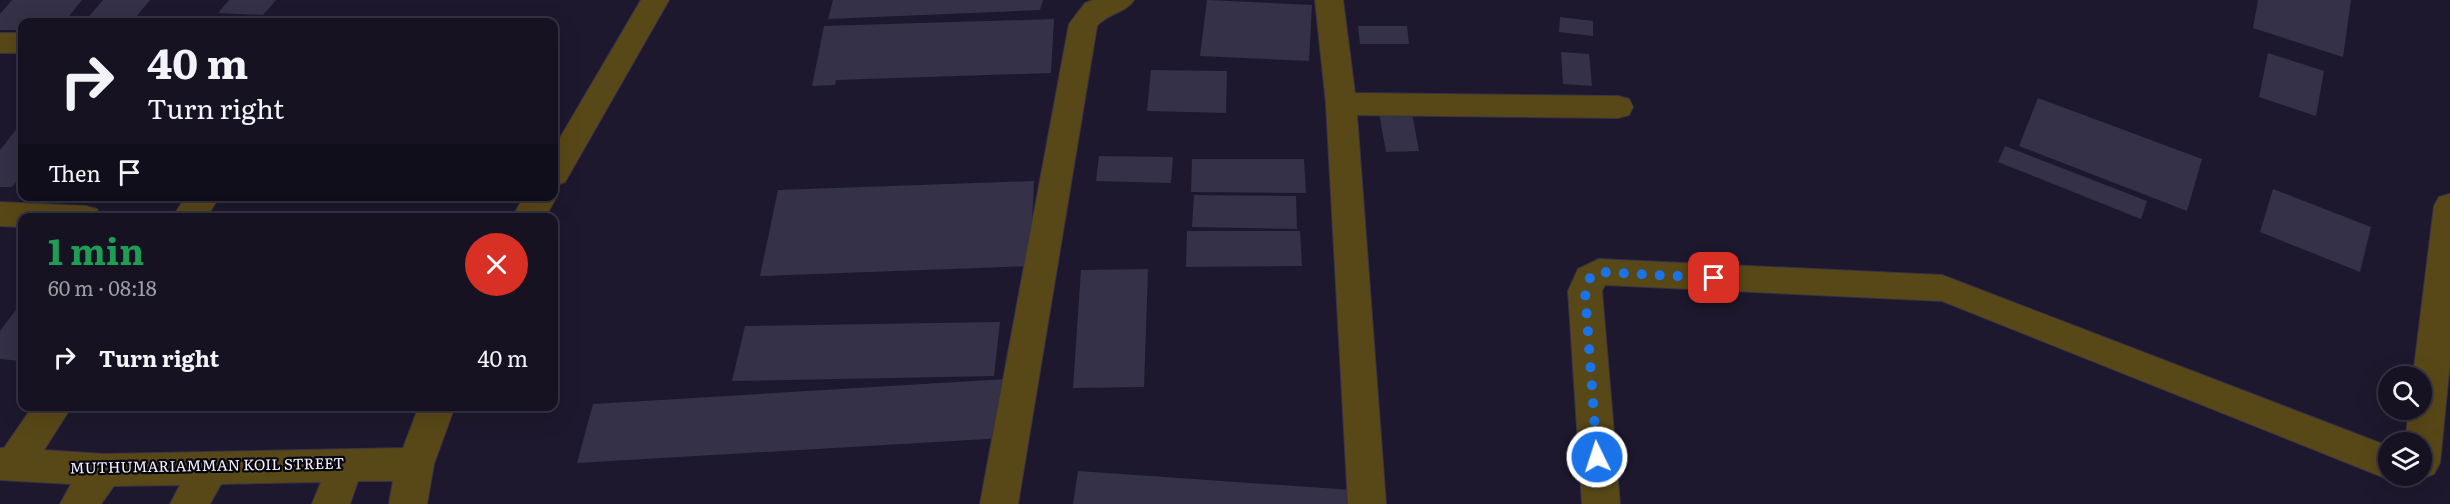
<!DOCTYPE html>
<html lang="en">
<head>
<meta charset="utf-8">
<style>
  :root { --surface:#161222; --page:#1f1b2a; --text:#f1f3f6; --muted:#9e9ea5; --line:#353240 }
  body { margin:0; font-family:Literata,serif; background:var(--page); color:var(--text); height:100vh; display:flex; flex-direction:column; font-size:22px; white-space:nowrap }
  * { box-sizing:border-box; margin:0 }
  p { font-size:20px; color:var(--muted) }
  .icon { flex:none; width:33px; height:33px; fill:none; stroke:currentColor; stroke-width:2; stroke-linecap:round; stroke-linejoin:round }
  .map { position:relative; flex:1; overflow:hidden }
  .side { position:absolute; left:18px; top:213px; width:540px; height:198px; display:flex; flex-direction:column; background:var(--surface); border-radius:12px; box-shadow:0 6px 24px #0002,0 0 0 2px var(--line) }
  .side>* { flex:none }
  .hud { position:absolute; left:18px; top:18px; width:540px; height:183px; border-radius:12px; box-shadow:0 6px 24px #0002,0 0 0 2px var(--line); background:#161222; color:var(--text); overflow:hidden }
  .tools { position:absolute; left:2378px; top:366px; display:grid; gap:12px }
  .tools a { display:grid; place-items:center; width:54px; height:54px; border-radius:50%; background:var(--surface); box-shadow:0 6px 24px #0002,0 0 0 2px var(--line); font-size:30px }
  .pin { position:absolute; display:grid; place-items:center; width:51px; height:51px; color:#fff; margin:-26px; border-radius:12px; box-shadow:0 3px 9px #0006 }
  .me { position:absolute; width:66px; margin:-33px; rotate:356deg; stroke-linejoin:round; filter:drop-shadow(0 0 4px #0008) }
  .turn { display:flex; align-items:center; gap:21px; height:126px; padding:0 30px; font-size:27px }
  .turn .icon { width:78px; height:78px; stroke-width:2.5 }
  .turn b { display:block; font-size:42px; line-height:51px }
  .then { display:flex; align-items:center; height:57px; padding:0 30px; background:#0003; gap:12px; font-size:22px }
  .round { display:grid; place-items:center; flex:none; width:63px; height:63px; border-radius:32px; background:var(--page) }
  .overview { display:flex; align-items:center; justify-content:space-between; height:102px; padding:0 30px }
  h1 { font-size:36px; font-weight:700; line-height:45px; color:#1e9e55 }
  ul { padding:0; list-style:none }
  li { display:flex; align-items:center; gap:18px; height:84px; padding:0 30px }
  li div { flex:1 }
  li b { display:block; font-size:22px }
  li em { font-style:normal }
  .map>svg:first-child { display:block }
  .building { fill:#343148 }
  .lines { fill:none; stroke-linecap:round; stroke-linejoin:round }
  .minor-casing { stroke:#373246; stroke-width:2 }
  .minor { fill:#594817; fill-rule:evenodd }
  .route { stroke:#1a73e8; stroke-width:10; stroke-dasharray:0 18 }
  .labels { text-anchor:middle; stroke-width:4.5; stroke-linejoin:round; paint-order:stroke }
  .street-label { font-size:15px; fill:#f4f2fe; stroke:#07050e }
</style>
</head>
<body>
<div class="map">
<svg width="2450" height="504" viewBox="0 0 2450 504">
  <rect width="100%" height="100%" fill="#1d182d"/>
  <g class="building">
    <polygon points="12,0 82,0 64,22 22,22 22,30 0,30 0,14"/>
    <polygon points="103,0 150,0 132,22 85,21"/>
    <polygon points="229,0 276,0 263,15 218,13"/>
    <polygon points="833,0 1043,0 1040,10 828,19"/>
    <polygon points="1207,0 1312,5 1309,61 1200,56"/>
    <polygon points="2258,0 2351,0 2343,57 2253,28"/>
    <polygon points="1560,17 1593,21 1593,36 1559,32"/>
    <polygon points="1054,19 1051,73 836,80 835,85 812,86 824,26"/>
    <polygon points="1358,26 1407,26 1409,44 1360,44"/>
    <polygon points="1561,52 1589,54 1592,86 1563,84"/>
    <polygon points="2268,53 2324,71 2316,116 2259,97"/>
    <polygon points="1151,70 1227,71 1226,113 1147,111"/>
    <polygon points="2038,98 2202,159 2187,211 2019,146"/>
    <polygon points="1412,112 1419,151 1386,152 1379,113"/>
    <polygon points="19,126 22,126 22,174 12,187 0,187 0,150"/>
    <polygon points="2005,146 2147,201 2141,219 1998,162"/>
    <polygon points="1099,156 1173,157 1171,183 1096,181"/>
    <polygon points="1192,159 1304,159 1306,193 1191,192"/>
    <polygon points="1034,181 1030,266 760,276 778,190"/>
    <polygon points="2273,189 2371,227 2360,272 2260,232"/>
    <polygon points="1194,195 1296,196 1297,229 1192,227"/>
    <polygon points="1187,231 1300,231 1302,266 1186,267"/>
    <polygon points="1148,269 1144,387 1073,388 1081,270"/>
    <polygon points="22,302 22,361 0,359 0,331"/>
    <polygon points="1000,322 994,376 732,381 745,326"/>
    <polygon points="1006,379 1004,438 577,463 593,404"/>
    <polygon points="1078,471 1353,490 1353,504 1073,504"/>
  </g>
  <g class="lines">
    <g class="minor-casing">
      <g id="minor">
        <polygon points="641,0 669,0 565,182 554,186 554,148"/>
        <path d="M1093 0H1134C1126 13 1108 13 1097 26L1018 504H980L1069 24 1085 3Z"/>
        <polygon points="1315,0 1343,0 1355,93 1618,96 1629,99 1633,107 1629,115 1618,118 1357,115 1386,504 1348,504 1326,104"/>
        <rect x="0" y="33" width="22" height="20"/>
        <polygon points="554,190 557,196 545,218 512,218 524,196 554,196"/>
        <polygon points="2450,194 2450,362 2440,463 2434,474 2421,479 2411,476 2421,476 2421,442 2405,442 2409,410 2421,410 2421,376 2413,376 2434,206 2439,197"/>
        <polygon points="186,196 220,196 206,218 172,218"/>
        <polygon points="0,202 86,206 97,209 102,218 22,218 22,227 0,226"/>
        <polygon points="1599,259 1942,275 2388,446 2388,476 2398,476 2388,479 2375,474 1942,301 1605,285 1602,291 1620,504 1582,504 1568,291 1578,269"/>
        <polygon points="33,406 72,406 44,450 104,454 403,448 419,406 455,406 434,464 427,504 389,504 393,481 358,481 350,504 312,504 321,482 221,484 210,504 170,504 180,485 114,486 101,504 60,504 71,484 0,480 0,448 4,448"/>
      </g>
    </g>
    <use href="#minor" class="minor"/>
  </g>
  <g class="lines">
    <polyline class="route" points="1597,457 1585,291 1590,278 1599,272 1714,278"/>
  </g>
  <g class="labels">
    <g class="street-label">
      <text transform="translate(207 466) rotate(-1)" y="5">MUTHUMARIAMMAN KOIL STREET</text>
    </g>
  </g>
</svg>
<div class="tools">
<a><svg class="icon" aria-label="search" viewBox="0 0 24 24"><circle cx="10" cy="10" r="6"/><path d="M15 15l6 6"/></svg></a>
<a><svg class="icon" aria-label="layers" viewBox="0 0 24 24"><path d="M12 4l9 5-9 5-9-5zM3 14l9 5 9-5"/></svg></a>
</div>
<div class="pin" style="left:1714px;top:278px;background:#d93025"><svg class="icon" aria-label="arrive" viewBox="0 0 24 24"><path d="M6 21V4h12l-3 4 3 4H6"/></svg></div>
<svg class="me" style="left:1597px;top:457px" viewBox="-20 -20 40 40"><circle r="17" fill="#1a73e8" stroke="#fff" stroke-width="3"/><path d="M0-11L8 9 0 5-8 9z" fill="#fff"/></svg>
<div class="hud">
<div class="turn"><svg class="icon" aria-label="right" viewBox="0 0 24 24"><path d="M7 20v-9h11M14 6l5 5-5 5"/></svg><div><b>40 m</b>Turn right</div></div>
<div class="then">Then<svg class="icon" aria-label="arrive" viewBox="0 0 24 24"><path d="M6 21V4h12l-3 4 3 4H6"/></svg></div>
</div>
<section class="side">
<div class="overview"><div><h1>1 min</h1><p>60 m · 08:18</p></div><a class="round" style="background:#d93025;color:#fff"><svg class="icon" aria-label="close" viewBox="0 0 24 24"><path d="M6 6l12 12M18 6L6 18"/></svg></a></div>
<ul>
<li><svg class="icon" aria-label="right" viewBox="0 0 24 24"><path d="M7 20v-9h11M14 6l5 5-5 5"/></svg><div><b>Turn right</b></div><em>40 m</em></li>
</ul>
</section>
</div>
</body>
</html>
